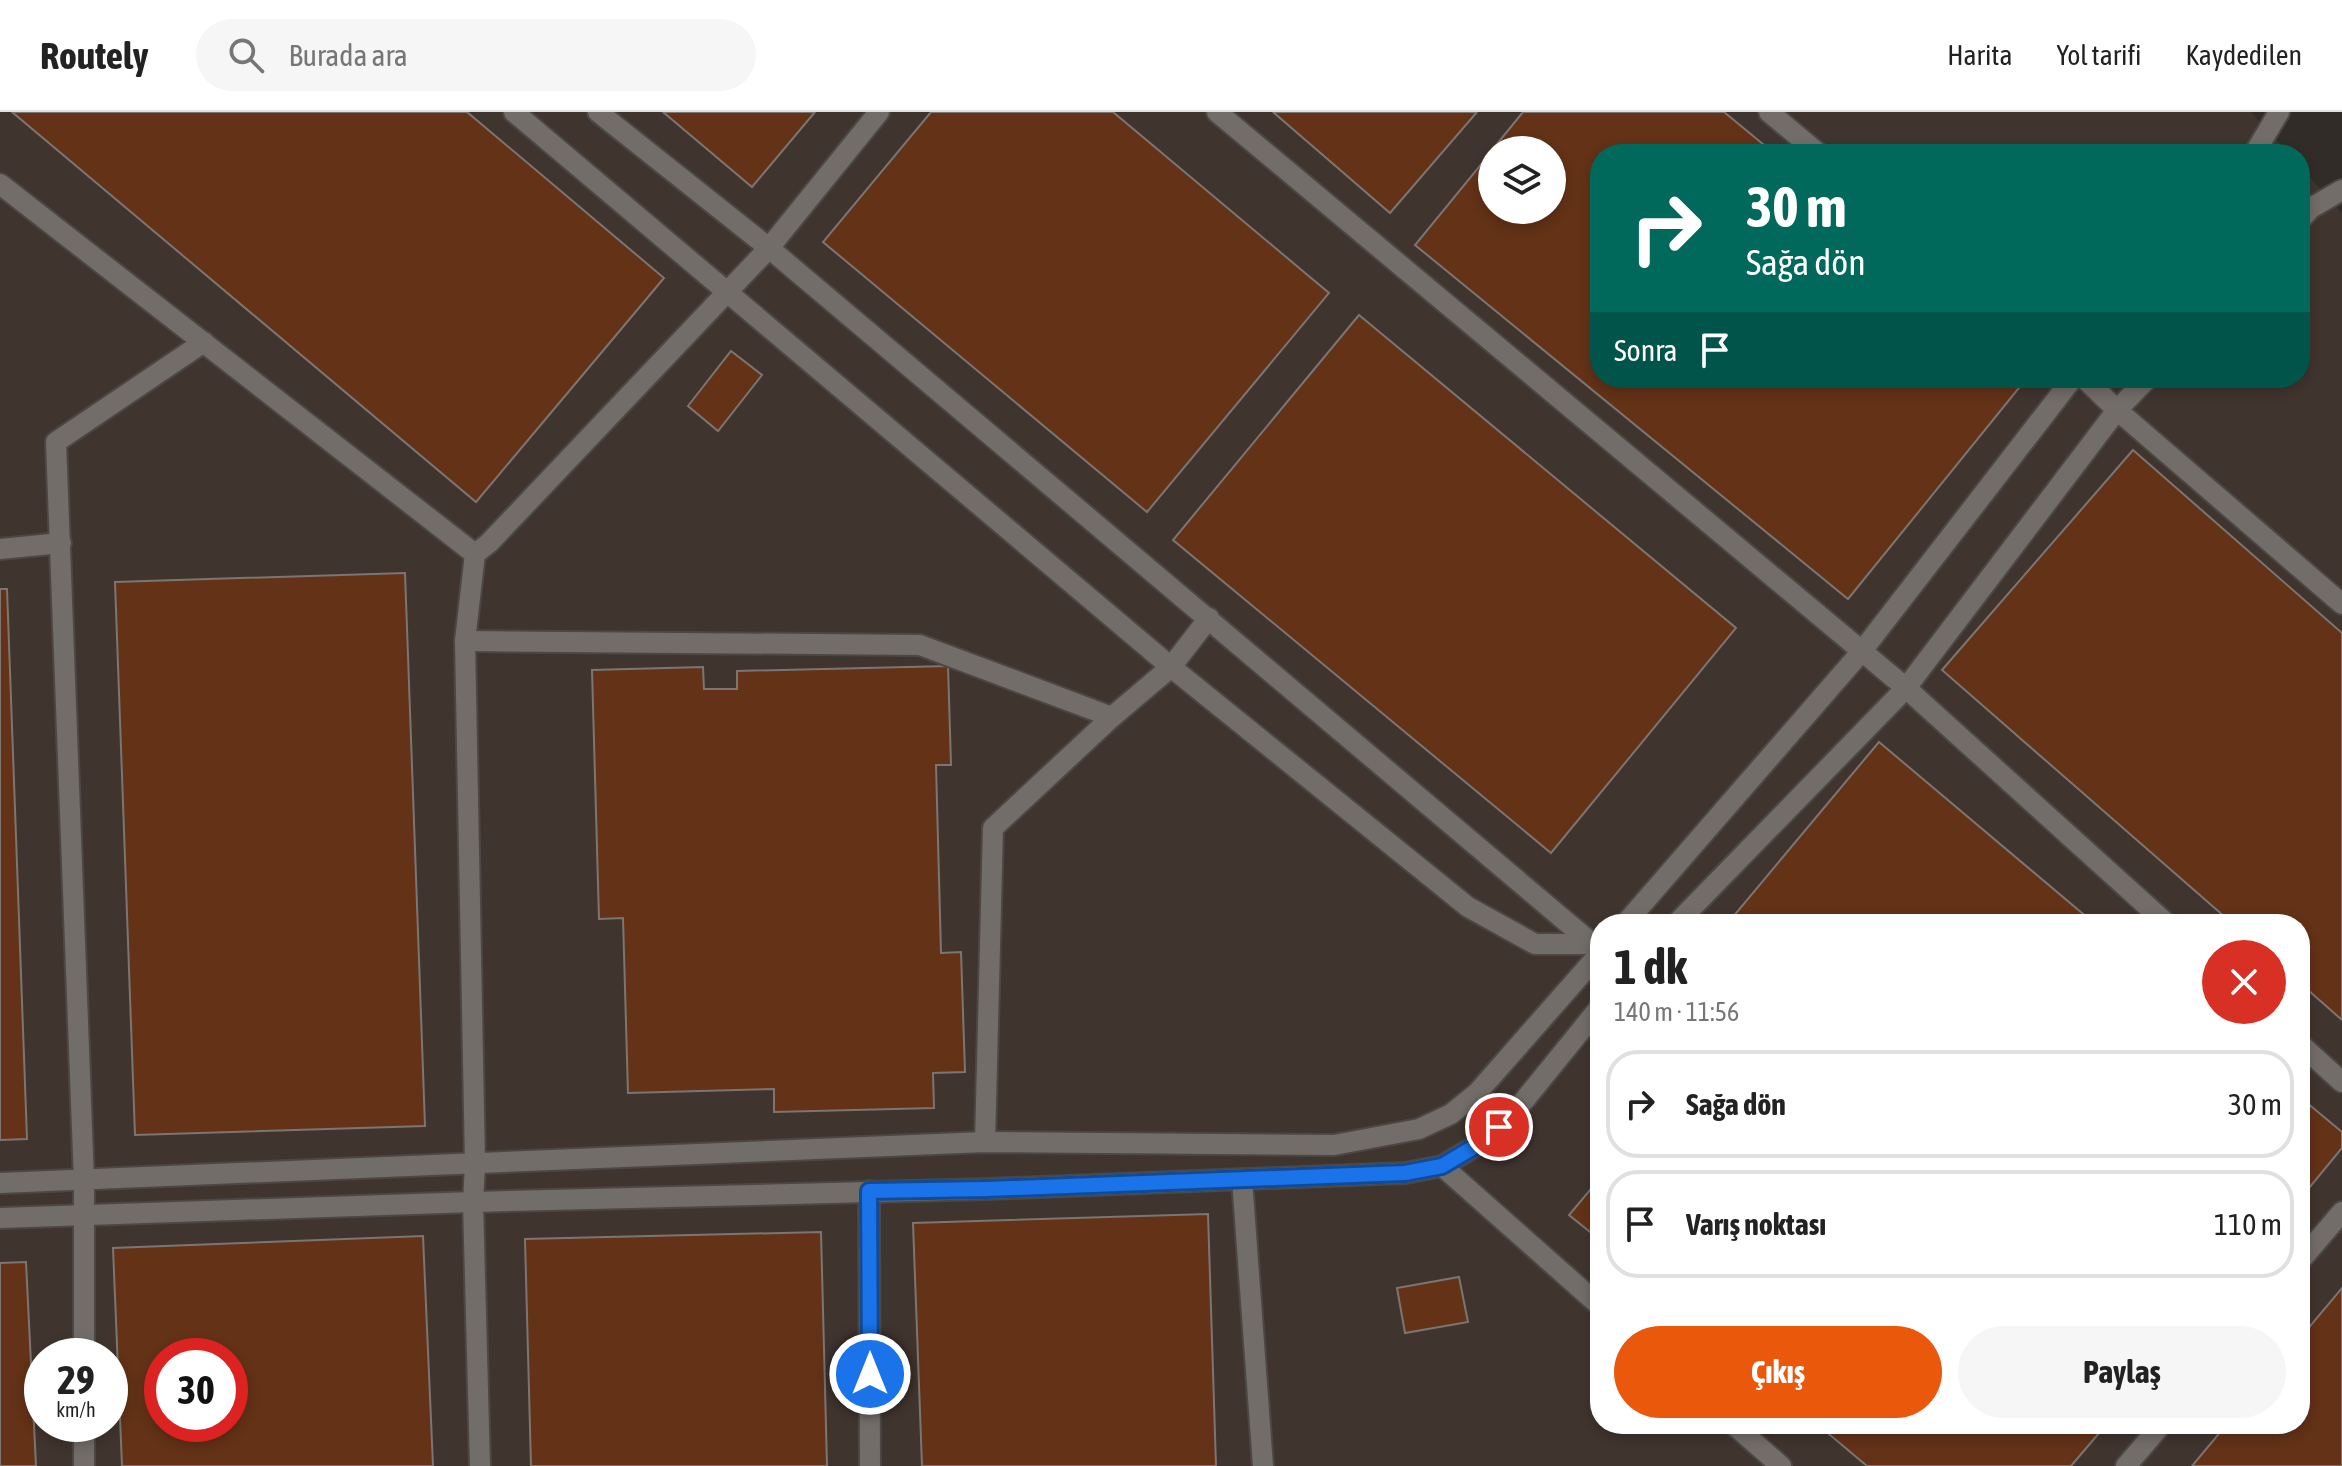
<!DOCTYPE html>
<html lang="tr">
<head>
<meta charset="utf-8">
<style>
  :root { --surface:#fff; --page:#f6f6f6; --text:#222; --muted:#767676; --line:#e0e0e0; --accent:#ea580c }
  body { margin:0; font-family:"Asap Condensed",sans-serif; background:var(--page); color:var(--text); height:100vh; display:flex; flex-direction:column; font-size:30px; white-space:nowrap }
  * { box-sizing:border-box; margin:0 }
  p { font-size:26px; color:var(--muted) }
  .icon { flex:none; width:44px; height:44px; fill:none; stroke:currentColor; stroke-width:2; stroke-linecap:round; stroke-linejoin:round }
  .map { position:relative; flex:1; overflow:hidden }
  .details { position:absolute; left:1590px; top:802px; width:720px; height:520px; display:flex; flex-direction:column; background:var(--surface); border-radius:32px; box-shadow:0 4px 12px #0003 }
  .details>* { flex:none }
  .banner { position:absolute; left:1590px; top:32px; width:720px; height:244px; border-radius:32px; box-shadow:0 4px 12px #0003; background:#00695c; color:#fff; overflow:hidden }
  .buttons { position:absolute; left:1478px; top:24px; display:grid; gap:16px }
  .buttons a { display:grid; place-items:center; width:88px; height:88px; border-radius:50%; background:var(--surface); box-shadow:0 4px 12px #0003; font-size:40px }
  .speed { position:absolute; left:24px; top:1226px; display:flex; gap:16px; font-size:40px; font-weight:700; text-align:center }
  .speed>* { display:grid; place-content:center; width:104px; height:104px; border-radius:50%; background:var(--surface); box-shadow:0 4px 12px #0003; line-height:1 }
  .speed small { font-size:20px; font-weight:400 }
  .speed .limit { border:12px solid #d22; background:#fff; color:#111 }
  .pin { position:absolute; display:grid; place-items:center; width:68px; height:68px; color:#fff; margin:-34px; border:4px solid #fff; border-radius:50%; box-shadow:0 2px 8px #0007 }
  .me { position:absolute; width:88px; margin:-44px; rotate:0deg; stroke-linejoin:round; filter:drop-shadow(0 0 6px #0008) }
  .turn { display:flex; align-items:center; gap:28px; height:168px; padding:0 24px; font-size:36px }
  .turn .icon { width:104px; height:104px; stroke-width:2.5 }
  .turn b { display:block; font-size:56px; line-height:68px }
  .then { display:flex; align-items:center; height:76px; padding:0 24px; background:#0003; gap:16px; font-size:30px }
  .round { display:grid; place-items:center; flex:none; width:84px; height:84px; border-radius:42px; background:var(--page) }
  .head { display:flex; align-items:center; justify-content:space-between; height:136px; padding:0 24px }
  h1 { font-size:48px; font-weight:700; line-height:60px }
  .primary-button { display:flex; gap:16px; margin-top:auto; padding:16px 24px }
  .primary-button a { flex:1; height:92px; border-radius:48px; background:var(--accent); color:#fff; font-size:32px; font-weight:700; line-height:92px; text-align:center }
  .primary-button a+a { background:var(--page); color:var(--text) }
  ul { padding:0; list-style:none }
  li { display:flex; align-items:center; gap:24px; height:108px; margin:0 16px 12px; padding:0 8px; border:4px solid var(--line); border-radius:32px }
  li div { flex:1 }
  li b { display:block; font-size:30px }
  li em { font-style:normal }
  header { display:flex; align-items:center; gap:48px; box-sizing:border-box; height:112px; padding:0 40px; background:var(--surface); border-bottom:2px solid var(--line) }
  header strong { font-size:38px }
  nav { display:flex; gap:44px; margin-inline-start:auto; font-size:28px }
  .search { width:560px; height:72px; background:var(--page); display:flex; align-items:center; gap:20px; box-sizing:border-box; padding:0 28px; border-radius:44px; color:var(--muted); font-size:30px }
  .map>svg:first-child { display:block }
  .built { fill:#40342e; fill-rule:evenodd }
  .building { fill:#633217; stroke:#7c7572; stroke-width:2; fill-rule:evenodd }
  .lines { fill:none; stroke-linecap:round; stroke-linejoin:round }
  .minor-casing { stroke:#4b4745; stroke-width:24 }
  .tertiary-casing { stroke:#4b4745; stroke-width:24 }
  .minor { stroke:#736d69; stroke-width:20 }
  .tertiary { stroke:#736d69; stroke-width:20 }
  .route-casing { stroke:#114b97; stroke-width:20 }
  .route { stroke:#1a73e8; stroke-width:14 }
</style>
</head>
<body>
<header>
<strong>Routely</strong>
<div class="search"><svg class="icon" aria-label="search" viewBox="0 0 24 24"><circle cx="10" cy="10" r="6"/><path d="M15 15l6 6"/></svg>Burada ara</div>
<nav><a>Harita</a><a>Yol tarifi</a><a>Kaydedilen</a></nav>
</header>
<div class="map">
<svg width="2342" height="1354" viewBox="0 0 2342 1354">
  <rect width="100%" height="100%" fill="#322c29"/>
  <path class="built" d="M0 0H2251L2289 42H1600V266H2300V54L2342 101V1354H0ZM1492 38H1552V98H1492ZM1600 812H2300V1312H1600ZM42 1244H110V1312H42ZM162 1244H230V1312H162Z"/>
  <g class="building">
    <polygon points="12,0 467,0 664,166 476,390"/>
    <polygon points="663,0 815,0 752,75"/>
    <polygon points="931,0 1113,0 1329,181 1147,400 823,130"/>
    <polygon points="1273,0 1477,0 1390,101"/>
    <polygon points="1523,0 1724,0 1775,42 1600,42 1600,266 2027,266 1848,487 1415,133 1492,39 1492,98 1552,98 1552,38 1492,38"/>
    <polygon points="1359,203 1736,516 1551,741 1173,428"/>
    <polygon points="731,239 762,263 718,319 688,294"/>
    <polygon points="2133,338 2342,521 2342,908 2300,871 2300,812 2233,812 1942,558"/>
    <polygon points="405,461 425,1014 135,1023 115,470"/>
    <polygon points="0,477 7,477 27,1027 0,1028"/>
    <polygon points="948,554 951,653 936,653 941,841 961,840 965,960 933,961 934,996 774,1000 774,977 628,981 623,806 599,807 592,558 703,555 704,577 737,577 737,559"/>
    <polygon points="1879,630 2095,812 1727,812"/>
    <polygon points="2300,985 2342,1020 2342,1036 2300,1087"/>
    <polygon points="1600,1066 1600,1128 1569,1103"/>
    <polygon points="1208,1102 1216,1354 922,1354 913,1111"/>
    <polygon points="821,1120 827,1354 531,1354 525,1127"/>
    <path d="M423 1124 433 1354H122L113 1136ZM162 1244H230V1312H162Z"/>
    <polygon points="26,1150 36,1354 0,1354 0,1151"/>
    <polygon points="1459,1165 1468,1210 1405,1221 1397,1176"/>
    <polygon points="2342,1176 2342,1354 2192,1354 2227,1312 2300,1312 2300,1226"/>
    <polygon points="1817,1312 2091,1312 2100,1320 2071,1354 1867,1354"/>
  </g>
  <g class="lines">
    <g class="minor-casing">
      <g id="minor">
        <polyline points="514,0 1171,555 1468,795 1535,832 1593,832"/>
        <polyline points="598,0 769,136 1595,834"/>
        <polyline points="1217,0 1906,576 2167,812"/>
        <polyline points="1769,0 1819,42"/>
        <polyline points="0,72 475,442"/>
        <polyline points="2084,266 2117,298 2342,492"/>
        <polyline points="0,437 61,431"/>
        <polyline points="465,529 920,533 1112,605 1171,555 1209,506"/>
        <polyline points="2300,932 2342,970"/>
        <polyline points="985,1030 993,716 1112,605"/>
        <polyline points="1442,1054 1600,1194"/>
        <polyline points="1242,1067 1263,1354"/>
        <polyline points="869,1079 870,1354"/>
        <polyline points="2300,1149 2342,1100"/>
        <polyline points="84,1244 84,1069 56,330 204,230"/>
        <polyline points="1733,1312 1781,1354"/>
        <polyline points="84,1354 84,1312"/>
        <polyline points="480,1354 473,1090 475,1052 465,529 475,442 489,431 769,136 879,0"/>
        <polyline points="2126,1354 2162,1312"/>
      </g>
    </g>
    <g class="tertiary-casing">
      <g id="tertiary">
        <polyline points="2254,42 2279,0"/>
        <polyline points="2300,108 2311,96 2342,78"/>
        <polyline points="1625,812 1862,539 2073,266"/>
        <polyline points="1676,812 1906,576 2117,298 2148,266"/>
        <polyline points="0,1071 985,1030 1334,1033 1419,1017 1451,1002 1477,981 1600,841"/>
        <polyline points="0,1106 473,1090 987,1077 1405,1061 1442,1054 1484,1029 1514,1001 1600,895"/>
      </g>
    </g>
    <use href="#minor" class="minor"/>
    <use href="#tertiary" class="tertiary"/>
  </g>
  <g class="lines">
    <g class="route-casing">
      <polyline id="route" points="870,1262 869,1079 987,1077 1405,1061 1442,1054 1484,1029 1499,1015"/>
    </g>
    <use href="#route" class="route"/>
  </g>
</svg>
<div class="buttons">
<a><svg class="icon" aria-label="layers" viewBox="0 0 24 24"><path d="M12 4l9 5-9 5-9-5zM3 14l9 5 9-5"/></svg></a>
</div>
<div class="speed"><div>29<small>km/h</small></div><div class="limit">30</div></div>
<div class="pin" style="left:1499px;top:1015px;background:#d93025"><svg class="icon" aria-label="arrive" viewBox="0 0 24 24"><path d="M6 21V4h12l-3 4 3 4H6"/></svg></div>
<svg class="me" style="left:870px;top:1262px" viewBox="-20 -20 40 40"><circle r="17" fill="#1a73e8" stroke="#fff" stroke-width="3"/><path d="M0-11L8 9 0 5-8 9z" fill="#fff"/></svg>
<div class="banner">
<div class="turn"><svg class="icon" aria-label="right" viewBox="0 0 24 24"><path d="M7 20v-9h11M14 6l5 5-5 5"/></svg><div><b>30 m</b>Sağa dön</div></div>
<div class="then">Sonra<svg class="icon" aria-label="arrive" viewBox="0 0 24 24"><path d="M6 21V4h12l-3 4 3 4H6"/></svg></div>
</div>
<section class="details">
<div class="head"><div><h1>1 dk</h1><p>140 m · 11:56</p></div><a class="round" style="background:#d93025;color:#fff"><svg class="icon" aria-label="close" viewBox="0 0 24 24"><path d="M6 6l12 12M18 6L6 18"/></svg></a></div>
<ul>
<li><svg class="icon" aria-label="right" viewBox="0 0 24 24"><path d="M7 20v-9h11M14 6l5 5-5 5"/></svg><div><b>Sağa dön</b></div><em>30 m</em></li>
<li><svg class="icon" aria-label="arrive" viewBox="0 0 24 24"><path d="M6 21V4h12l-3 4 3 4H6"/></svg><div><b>Varış noktası</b></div><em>110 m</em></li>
</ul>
<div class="primary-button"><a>Çıkış</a><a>Paylaş</a></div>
</section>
</div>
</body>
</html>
